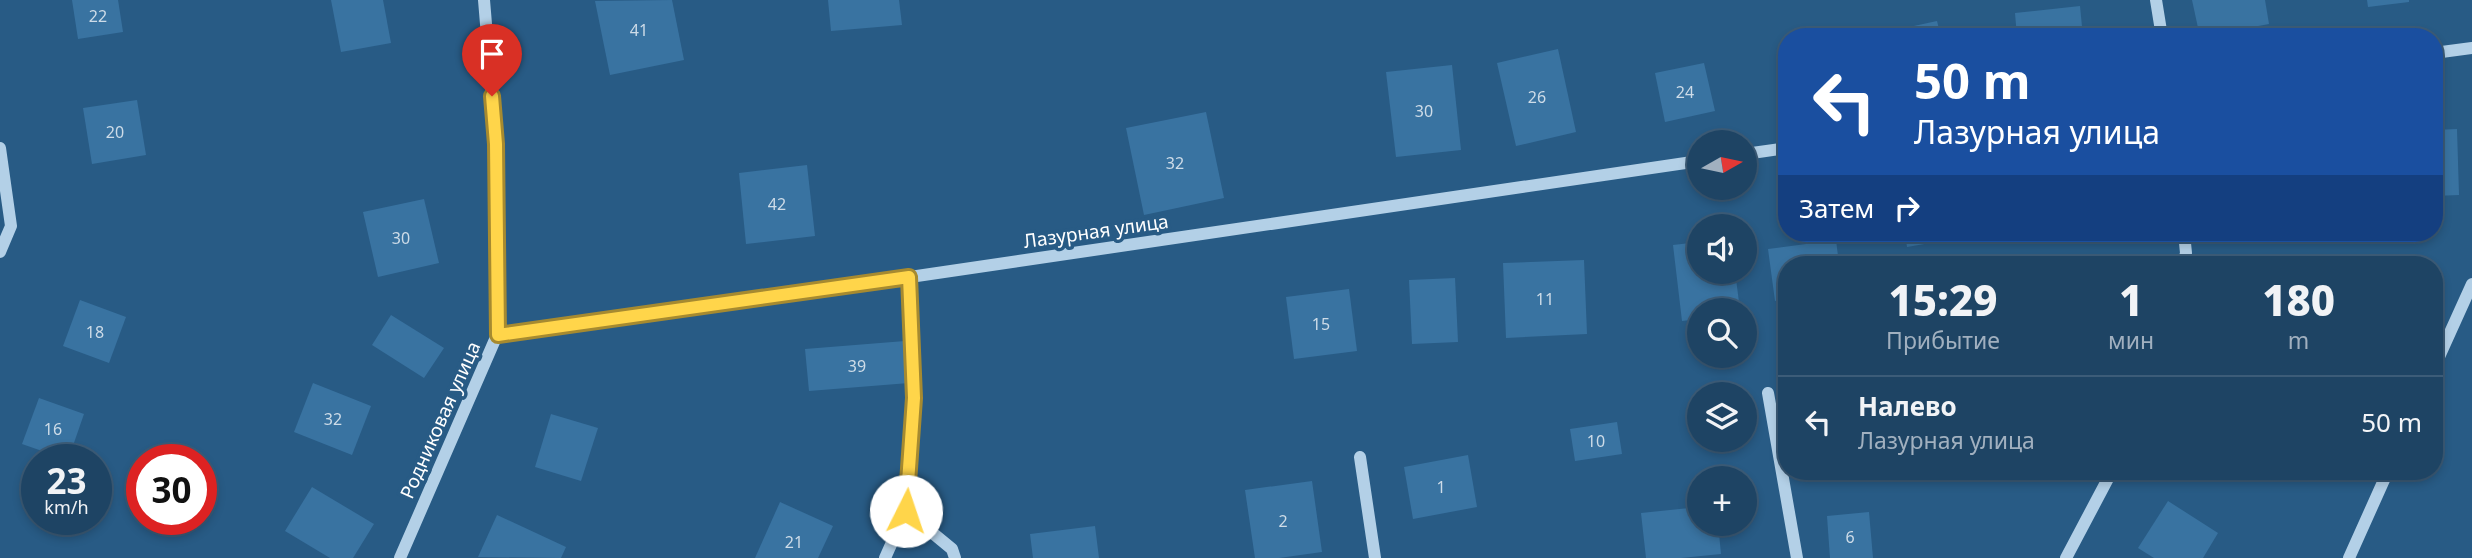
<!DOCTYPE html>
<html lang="ru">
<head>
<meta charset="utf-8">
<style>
  :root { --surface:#1e4464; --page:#2b4e6d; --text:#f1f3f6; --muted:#a1b0bf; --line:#3c5c78 }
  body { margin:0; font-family:"Noto Sans",sans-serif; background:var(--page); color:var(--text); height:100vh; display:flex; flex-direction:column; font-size:26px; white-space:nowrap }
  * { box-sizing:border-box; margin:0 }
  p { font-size:23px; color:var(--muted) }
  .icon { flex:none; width:38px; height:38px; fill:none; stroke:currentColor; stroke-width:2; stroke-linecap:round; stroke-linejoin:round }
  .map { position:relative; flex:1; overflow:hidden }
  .drawer { position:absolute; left:1778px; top:256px; width:665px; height:224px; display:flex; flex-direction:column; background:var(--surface); border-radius:28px; box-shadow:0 4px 10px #0003,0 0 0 2px var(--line) }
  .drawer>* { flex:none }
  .hud { position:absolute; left:1778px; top:28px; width:665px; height:214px; border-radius:28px; box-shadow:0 4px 10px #0003,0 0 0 2px var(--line); background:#1a4fa0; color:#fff; overflow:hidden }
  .needle { width:46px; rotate:81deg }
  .buttons { position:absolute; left:1687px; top:130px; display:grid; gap:14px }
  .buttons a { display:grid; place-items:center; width:70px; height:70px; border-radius:50%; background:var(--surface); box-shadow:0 4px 10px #0003,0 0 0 2px var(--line); font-size:35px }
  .speed { position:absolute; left:21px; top:444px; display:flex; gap:14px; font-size:35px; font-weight:700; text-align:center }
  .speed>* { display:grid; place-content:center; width:91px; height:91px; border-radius:50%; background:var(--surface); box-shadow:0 4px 10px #0003,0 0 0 2px var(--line); line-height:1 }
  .speed small { font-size:18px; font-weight:400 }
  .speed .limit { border:10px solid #d22; background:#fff; color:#111 }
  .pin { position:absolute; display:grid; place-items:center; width:60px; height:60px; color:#fff; margin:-72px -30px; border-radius:50% 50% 50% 0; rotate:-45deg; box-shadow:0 0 7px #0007 }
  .pin .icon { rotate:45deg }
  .me { position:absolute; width:77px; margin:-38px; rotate:4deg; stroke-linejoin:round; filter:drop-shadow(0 0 5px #0008) }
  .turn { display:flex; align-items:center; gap:24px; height:147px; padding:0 21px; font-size:32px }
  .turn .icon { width:91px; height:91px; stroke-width:2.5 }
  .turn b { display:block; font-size:49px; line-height:60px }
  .then { display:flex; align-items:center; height:66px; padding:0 21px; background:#0003; gap:14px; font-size:26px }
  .eta { display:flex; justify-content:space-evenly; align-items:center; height:119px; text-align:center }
  .eta b { font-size:42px; font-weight:800; line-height:49px }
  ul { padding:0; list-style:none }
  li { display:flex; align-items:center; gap:21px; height:91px; padding:0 21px; border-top:2px solid var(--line) }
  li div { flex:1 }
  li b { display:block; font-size:26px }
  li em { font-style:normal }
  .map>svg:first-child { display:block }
  .building { fill:#3973a1 }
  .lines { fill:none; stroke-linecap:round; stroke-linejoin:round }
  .minor { stroke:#b3d0e7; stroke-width:12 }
  .route-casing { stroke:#a68a30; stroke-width:18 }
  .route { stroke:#ffd54a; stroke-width:12 }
  .labels { text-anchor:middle; stroke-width:7; stroke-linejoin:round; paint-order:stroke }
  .number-label { font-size:16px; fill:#cedce8 }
  .street-label { font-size:19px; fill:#fff; stroke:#285b85 }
</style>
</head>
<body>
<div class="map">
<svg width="2472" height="558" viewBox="0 0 2472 558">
  <rect width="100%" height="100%" fill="#285b85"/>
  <g class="building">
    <polygon points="72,0 118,0 123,32 78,39"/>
    <polygon points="331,0 383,0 391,43 341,52"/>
    <polygon points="672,0 684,60 610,75 595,1"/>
    <polygon points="828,0 899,0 902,25 831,31"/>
    <polygon points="2192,0 2265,0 2269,24 2200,37"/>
    <polygon points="2367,0 2409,0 2409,2 2368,7"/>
    <polygon points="2080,6 2083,37 2017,37 2015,13"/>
    <polygon points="1937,21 1941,37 1887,37 1886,32"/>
    <polygon points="1558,49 1576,132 1516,146 1497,63"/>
    <polygon points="1704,63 1715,111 1665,122 1655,73"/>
    <polygon points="1452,65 1461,150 1396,157 1386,72"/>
    <polygon points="137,100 146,155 92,164 83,108"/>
    <polygon points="1206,112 1224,198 1144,215 1126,128"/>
    <polygon points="2457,129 2459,195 2434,196 2434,130"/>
    <polygon points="807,165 815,236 746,244 739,173"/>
    <polygon points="424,199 439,263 378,277 363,212"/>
    <polygon points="1905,233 1964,233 1965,237 1907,247"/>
    <polygon points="1836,240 1839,264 1787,264 1787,299 1775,301 1768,249"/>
    <polygon points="1699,242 1699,271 1735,271 1740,310 1699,310 1699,319 1682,321 1673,245"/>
    <polygon points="1584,260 1587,334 1506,338 1503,263"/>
    <polygon points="1455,278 1458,342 1412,344 1409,280"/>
    <polygon points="1349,289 1357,351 1294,359 1286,297"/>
    <polygon points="80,300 126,317 109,363 63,346"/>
    <polygon points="391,315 444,348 424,378 372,345"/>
    <polygon points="905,341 909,383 809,391 805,349"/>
    <polygon points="313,383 371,406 352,455 294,432"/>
    <polygon points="39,398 84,414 68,460 22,444"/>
    <polygon points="551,414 598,428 581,481 535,467"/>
    <polygon points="1617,422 1622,454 1575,461 1570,429"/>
    <polygon points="1468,455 1477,507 1413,519 1404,467"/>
    <polygon points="1312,481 1322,552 1279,558 1255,558 1245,490"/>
    <polygon points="312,487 374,524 353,558 330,558 285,531"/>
    <polygon points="2168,501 2218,533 2203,558 2154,558 2138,548"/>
    <polygon points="780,502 833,526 818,558 755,558"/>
    <polygon points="1699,507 1699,523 1718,523 1721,554 1681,558 1646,558 1641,513"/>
    <polygon points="1869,512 1873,558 1830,558 1827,516"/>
    <polygon points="497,515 566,547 561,558 478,557"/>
    <polygon points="1095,526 1099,558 1033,558 1030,534"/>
  </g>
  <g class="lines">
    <g class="minor">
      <polyline points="2156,0 2162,37"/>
      <polyline points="2434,53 2472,48"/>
      <polyline points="0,148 11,226 0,252"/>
      <polyline points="1745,154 1787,148"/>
      <polyline points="2183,264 2186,253 2184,233"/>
      <polyline points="497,335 910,277 1699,161"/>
      <polyline points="2434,368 2472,284"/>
      <polyline points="1768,393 1797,558"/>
      <polyline points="1360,457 1375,558"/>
      <polyline points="906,511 952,549 955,558"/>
      <polyline points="400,558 497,335 496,144 484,0"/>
      <polyline points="885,558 906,511 914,398 910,277"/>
      <polyline points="2066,558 2112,471"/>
      <polyline points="2349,558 2388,471"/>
    </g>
  </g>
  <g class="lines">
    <g class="route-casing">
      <polyline id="route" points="492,96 496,144 498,335 909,277 914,398 906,511"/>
    </g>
    <use href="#route" class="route"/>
  </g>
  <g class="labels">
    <g class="number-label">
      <text x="98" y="22">22</text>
      <text x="639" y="36">41</text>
      <text x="1685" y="98">24</text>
      <text x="1537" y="103">26</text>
      <text x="1424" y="117">30</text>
      <text x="115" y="138">20</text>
      <text x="1175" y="169">32</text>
      <text x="777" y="210">42</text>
      <text x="401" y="244">30</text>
      <text x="1545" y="305">11</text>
      <text x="1321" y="330">15</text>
      <text x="95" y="338">18</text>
      <text x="857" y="372">39</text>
      <text x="333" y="425">32</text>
      <text x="53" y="435">16</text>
      <text x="1596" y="447">10</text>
      <text x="1441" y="493">1</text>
      <text x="1283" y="527">2</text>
      <text x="1850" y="543">6</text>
      <text x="794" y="548">21</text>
    </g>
    <g class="street-label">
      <text transform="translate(1096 231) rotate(-8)" y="7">Лазурная улица</text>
      <text transform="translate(440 420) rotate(-66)" y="7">Родниковая улица</text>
    </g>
  </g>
</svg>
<div class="buttons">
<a><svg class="needle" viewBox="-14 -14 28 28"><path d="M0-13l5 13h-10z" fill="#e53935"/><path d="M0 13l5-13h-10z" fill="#a1b0bf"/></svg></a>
<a><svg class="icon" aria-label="sound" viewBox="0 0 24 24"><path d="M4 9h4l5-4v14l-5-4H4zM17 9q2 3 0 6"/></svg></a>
<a><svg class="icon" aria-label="search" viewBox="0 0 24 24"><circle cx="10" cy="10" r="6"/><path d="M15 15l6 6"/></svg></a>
<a><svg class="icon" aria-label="layers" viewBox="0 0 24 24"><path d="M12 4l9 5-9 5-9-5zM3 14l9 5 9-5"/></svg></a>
<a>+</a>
</div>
<div class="speed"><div>23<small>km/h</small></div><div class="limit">30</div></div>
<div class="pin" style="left:492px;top:96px;background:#d93025"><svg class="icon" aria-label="arrive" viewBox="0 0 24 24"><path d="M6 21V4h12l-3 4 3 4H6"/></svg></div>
<svg class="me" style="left:906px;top:511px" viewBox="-20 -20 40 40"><circle r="19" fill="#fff"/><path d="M0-13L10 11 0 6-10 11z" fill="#ffd54a"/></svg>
<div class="hud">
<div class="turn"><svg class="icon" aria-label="left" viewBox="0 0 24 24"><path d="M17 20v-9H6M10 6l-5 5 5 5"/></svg><div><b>50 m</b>Лазурная улица</div></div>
<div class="then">Затем<svg class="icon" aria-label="right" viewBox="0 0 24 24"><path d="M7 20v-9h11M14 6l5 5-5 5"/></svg></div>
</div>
<section class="drawer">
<div class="eta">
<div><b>15:29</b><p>Прибытие</p></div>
<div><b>1</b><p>мин</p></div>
<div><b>180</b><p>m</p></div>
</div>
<ul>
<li><svg class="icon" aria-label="left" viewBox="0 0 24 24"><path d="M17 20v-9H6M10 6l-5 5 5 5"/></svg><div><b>Налево</b><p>Лазурная улица</p></div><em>50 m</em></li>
</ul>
</section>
</div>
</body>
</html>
